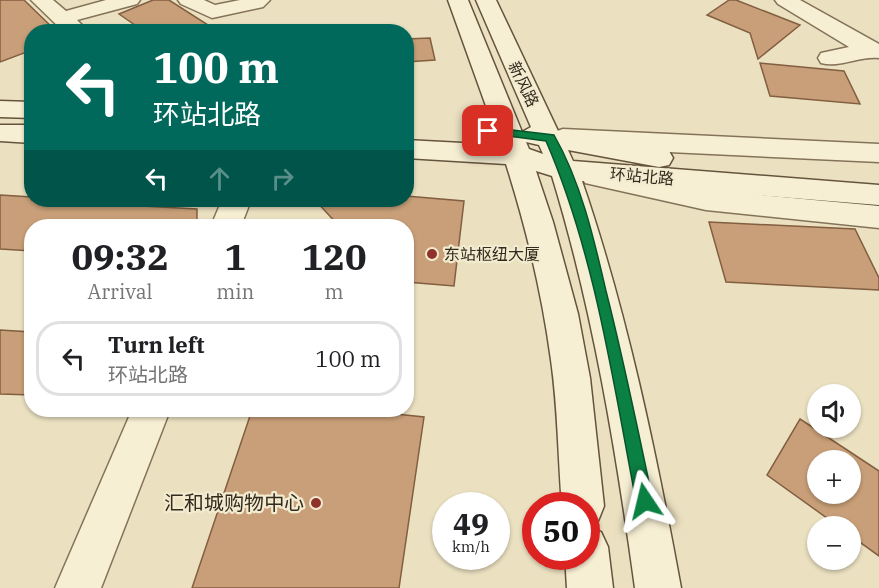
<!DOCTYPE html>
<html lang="en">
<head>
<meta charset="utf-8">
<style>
  :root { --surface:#fff; --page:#f6f6f6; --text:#202124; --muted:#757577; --line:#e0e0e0 }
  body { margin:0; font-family:"IBM Plex Serif","Noto Sans SC",serif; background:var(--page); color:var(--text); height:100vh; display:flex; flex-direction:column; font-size:22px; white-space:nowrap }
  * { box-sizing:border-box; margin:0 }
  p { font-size:20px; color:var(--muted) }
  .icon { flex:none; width:33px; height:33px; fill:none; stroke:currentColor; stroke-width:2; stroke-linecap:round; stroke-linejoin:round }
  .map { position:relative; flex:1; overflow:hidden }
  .drawer { position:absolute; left:24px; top:219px; width:390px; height:198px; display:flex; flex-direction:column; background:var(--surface); border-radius:24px; box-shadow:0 2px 4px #0004 }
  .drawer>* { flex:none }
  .hud { position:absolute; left:24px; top:24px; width:390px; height:183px; border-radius:24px; box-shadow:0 2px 4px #0004; background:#00695c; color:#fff; overflow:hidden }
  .fabs { position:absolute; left:807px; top:384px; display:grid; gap:12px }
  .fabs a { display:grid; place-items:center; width:54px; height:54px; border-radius:50%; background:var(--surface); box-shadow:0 2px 4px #0004; font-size:30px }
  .speed { position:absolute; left:432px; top:492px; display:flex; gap:12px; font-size:30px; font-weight:700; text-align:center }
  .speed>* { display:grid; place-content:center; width:78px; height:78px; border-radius:50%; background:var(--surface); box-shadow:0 2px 4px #0004; line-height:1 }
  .speed small { font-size:15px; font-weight:400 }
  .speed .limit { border:9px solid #d22; background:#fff; color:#111 }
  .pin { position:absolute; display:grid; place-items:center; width:51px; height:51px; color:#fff; margin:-26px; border-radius:12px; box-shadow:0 3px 9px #0006 }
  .me { position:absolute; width:66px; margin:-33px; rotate:350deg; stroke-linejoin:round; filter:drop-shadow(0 0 4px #0008) }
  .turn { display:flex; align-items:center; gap:21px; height:126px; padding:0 30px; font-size:27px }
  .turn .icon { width:78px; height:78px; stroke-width:2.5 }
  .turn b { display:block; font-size:42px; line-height:51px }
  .lanes { display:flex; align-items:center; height:57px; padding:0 30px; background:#0003; justify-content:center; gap:30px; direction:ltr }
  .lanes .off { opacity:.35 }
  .eta { display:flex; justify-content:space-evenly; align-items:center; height:102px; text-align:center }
  .eta b { font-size:36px; font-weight:800; line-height:42px }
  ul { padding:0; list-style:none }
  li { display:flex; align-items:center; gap:18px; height:75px; margin:0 12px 9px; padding:0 18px; border:3px solid var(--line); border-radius:24px }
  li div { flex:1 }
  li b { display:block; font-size:22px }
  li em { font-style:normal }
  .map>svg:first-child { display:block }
  .building { fill:#c89f78; stroke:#825f40; stroke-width:1.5; fill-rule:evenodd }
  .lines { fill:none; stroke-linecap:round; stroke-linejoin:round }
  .minor-casing { stroke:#847359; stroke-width:3 }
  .tertiary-casing { stroke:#847359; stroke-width:3 }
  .secondary-casing { stroke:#65543d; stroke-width:3 }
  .minor { fill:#f7efd3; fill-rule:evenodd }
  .tertiary { fill:#f7efd3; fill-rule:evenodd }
  .secondary { fill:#f7efd3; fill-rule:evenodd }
  .route { fill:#0b8043; stroke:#07532c; stroke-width:1.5 }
  .poi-dot { fill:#90322c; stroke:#f3ebd0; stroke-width:2 }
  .labels { text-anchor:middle; stroke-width:4.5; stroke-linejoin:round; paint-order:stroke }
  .street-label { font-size:16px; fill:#342a1d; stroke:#f3ebd0 }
  .poi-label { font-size:16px; fill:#342a1d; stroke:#f3ebd0; text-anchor:start }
  .near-poi-label { font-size:20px; fill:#342a1d; stroke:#f3ebd0; text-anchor:end }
</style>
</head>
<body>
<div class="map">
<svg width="879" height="588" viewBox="0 0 879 588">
  <rect width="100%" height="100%" fill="#ebe1c1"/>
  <g class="building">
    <polygon points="0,0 24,0 57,32 32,32 32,50 0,62"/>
    <polygon points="153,0 169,0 219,32 145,32 119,14"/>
    <polygon points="729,0 736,0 800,25 758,59 750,33 707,15"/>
    <polygon points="430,38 435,60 406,62 406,39"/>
    <polygon points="760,63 844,71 860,104 770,96"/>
    <polygon points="0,195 32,197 32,200 197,209 197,226 32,226 32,251 0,249"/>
    <polygon points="406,196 464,201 454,286 406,282 406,226 339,226 315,200 406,200"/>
    <polygon points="709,222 855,229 879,278 879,290 726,282"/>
    <polygon points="0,330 32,332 32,395 0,394"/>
    <polygon points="252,410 358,410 424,417 399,588 192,588"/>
    <path d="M800 419 879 471V556L850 535V526H838L767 475ZM818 460H850V494H818Z"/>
  </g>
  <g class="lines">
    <g class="minor-casing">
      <g id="minor">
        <polygon points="31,0 53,0 66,11 106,0 140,0 137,4 77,20 89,32 64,32"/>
        <polygon points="178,0 204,0 215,5 240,0 270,0 263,7 212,18 181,4"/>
        <path d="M775 0H800L879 44V58C859 56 840 68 821 63L818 58 821 53 849 47 778 4Z"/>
        <polygon points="222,200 251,200 241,226 211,226"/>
        <polygon points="132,410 170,410 101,588 55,588"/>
      </g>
    </g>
    <g class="tertiary-casing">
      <g id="tertiary">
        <polygon points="563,129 879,144 879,162 563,147 554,144 550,138 554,132"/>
        <polygon points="595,166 706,190 879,206 879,228 706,210 585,183 581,176 585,169"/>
      </g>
    </g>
    <g class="secondary-casing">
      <g id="secondary">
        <path d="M448 0H468L522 132 531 127 476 0H496L558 131 659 149 669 151 673 158 669 165 659 167 568 150 573 161 879 185V205L582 181C627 312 656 452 681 588H635C616 450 593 310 552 176L536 171 553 222 578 314 590 378 604 506 598 521 587 525 601 532 608 547 613 588H567L565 556H586V506H562C558 457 558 408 551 360 542 293 526 227 506 164L406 158V140L500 145ZM526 142 539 145 543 154 529 149Z"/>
        <polygon points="0,101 32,102 32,118 0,117"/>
        <polygon points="0,125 32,125 32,143 0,141"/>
      </g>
    </g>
    <use href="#minor" class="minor"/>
    <use href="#tertiary" class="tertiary"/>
    <use href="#secondary" class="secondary"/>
  </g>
  <path class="route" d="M488 127 554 135C581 182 594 239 606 291 624 361 638 431 653 501L651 508 645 510 639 508 636 501C613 381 595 254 546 141L484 133 482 131Z"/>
  <g class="poi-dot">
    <circle cx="432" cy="254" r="6"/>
    <circle cx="316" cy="503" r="6"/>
  </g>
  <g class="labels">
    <g class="street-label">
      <text transform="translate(524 84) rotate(64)" y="6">新风路</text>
      <text transform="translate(642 176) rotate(5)" y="6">环站北路</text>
    </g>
    <g class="poi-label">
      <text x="444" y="260">东站枢纽大厦</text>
    </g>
    <g class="near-poi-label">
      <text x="304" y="510">汇和城购物中心</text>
    </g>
  </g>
</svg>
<div class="fabs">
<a><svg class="icon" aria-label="sound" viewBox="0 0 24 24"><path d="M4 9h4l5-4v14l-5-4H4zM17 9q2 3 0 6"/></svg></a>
<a>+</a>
<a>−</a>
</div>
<div class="speed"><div>49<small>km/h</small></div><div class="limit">50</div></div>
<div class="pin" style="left:488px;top:131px;background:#d93025"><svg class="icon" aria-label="arrive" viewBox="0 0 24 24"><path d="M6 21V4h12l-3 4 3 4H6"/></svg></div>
<svg class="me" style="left:645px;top:501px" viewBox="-20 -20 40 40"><path d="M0-17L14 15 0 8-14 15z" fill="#0b8043" stroke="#fff" stroke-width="4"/></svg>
<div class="hud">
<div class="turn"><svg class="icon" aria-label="left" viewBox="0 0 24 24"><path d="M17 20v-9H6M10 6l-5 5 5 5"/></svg><div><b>100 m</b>环站北路</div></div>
<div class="lanes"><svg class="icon" aria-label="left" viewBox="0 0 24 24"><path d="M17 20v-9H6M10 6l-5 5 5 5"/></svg><svg class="icon off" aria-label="ahead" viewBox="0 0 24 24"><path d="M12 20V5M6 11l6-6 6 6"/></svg><svg class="icon off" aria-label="right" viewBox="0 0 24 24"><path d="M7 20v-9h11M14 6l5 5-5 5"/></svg></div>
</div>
<section class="drawer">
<div class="eta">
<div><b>09:32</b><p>Arrival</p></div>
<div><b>1</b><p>min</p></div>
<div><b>120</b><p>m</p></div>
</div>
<ul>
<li><svg class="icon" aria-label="left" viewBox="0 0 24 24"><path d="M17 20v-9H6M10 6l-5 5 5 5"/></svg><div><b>Turn left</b><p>环站北路</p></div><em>100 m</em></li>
</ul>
</section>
</div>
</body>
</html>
